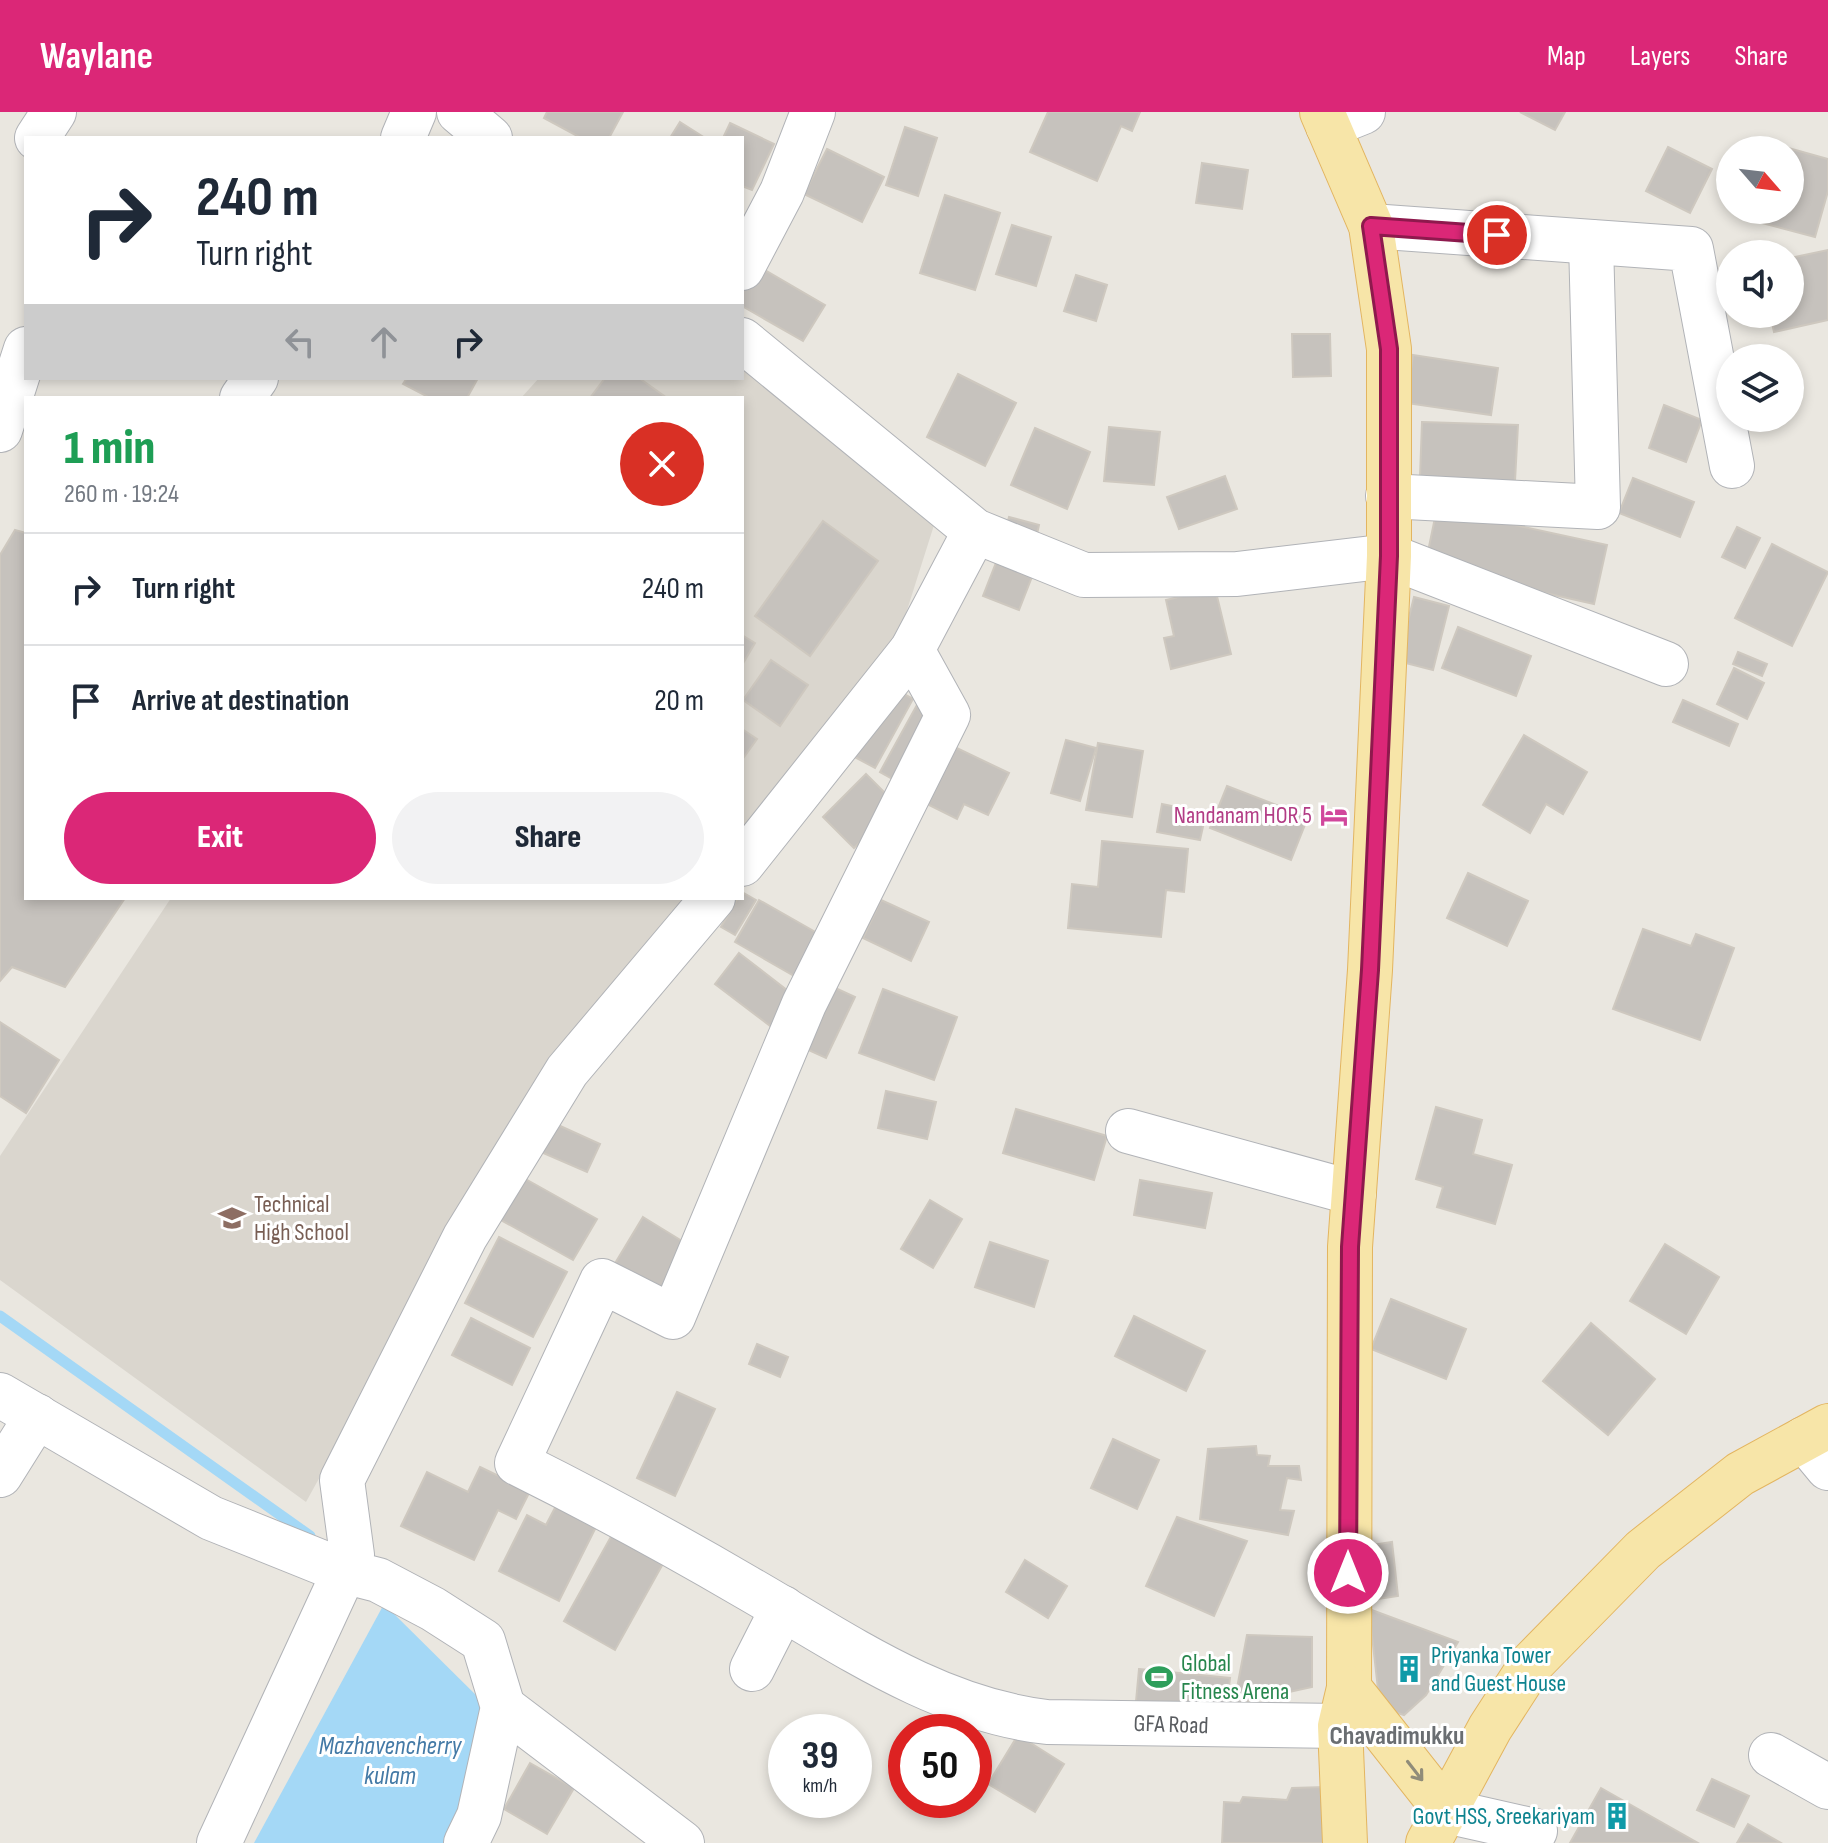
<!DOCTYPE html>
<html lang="en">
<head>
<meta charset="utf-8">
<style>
  :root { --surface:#fff; --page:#f2f2f3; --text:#1f2937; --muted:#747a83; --line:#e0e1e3; --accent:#db2777 }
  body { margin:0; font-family:"Sofia Sans Condensed",sans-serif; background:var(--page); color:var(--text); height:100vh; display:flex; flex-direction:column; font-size:30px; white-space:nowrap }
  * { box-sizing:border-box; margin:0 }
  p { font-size:26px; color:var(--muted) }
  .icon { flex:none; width:44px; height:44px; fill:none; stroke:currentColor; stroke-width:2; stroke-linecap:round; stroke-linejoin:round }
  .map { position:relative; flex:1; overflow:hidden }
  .details { position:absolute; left:24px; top:284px; width:720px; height:504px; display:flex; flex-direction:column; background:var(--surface); border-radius:0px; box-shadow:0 4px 12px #0003 }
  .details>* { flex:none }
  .hud { position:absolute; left:24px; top:24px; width:720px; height:244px; border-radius:0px; box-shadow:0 4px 12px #0003; background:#fff; color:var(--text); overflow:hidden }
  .needle { width:52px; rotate:118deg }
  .buttons { position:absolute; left:1716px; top:24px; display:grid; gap:16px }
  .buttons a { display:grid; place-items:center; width:88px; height:88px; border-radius:50%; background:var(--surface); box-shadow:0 4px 12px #0003; font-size:40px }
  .speed { position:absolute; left:768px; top:1602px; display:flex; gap:16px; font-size:40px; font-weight:700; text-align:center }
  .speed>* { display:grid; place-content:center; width:104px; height:104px; border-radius:50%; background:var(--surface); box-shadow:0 4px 12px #0003; line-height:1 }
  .speed small { font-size:20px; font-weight:400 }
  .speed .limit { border:12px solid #d22; background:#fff; color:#111 }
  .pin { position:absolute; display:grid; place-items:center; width:68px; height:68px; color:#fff; margin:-34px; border:4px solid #fff; border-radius:50%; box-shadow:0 2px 8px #0007 }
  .me { position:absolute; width:88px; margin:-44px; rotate:0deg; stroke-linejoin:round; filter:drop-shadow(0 0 6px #0008) }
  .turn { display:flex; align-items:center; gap:28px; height:168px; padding:0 40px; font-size:36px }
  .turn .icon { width:104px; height:104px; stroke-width:2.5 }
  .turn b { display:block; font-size:56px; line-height:68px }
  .lanes { display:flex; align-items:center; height:76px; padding:0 40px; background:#0003; justify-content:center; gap:40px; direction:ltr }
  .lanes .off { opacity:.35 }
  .round { display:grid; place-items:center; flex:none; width:84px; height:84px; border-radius:42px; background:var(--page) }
  .head { display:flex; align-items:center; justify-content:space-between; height:136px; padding:0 40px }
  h1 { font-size:48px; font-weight:800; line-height:60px; color:#1e9e55 }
  .primary-button { display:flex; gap:16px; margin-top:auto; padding:16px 40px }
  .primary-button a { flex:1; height:92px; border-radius:48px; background:var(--accent); color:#fff; font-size:32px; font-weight:800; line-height:92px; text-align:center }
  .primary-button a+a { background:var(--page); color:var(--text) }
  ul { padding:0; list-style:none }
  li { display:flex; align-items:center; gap:24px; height:112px; padding:0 40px; border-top:2px solid var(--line) }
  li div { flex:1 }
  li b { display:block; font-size:30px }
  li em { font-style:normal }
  header { display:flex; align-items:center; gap:48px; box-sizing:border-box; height:112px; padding:0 40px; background:var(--accent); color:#fff }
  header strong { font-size:38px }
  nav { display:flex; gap:44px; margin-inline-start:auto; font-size:28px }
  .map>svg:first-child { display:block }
  .education { fill:#dad6ce }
  .water { fill:#a4d8f6 }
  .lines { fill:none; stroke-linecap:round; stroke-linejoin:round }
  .stream { stroke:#a4d8f6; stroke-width:11 }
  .building { fill:#c6c2bd; stroke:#cec8bf; stroke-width:2 }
  .minor-casing { stroke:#b1b3b7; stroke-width:46 }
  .major-casing { stroke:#e3b560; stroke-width:46 }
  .minor { stroke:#fff; stroke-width:44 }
  .major { stroke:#f7e5a8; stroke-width:44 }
  .oneway { stroke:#908c79 }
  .route-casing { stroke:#8e194d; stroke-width:20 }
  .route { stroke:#db2777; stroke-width:14 }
  .labels { text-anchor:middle; stroke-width:6; stroke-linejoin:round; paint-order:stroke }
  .hotel-label { font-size:24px; fill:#b23c85; stroke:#fff; text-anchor:end }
  .education-label { font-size:24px; fill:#785e54; stroke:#fff; text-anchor:start }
  .culture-label { font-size:24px; fill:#0d838f; stroke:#fff; text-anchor:start }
  .leisure-label { font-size:24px; fill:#27864d; stroke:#fff; text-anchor:start }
  .street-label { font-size:24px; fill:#595c60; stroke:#fff }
  .neighbourhood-label { font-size:26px; font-weight:bold; fill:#6a6e72; stroke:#fff }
  .water-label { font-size:26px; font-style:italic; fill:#447aa6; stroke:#fff }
</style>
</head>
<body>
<header>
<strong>Waylane</strong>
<nav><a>Map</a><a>Layers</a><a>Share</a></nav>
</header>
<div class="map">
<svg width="1828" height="1731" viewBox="0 0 1828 1731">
  <rect width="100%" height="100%" fill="#eae7e0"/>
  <g class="education">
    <polygon points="742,257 935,410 902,514 742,722 742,286 521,286 539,266 742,266"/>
    <polygon points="171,786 693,786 506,1028 306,1390 0,1168 0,1044"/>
  </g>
  <polygon class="water" points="384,1492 488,1595 450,1731 254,1731"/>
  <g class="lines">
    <polyline class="stream" points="0,1204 310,1424"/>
  </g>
  <g class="building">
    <polygon points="547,0 623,0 609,26 581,26 544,6"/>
    <polygon points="1048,0 1140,0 1132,19 1121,14 1097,69 1030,40"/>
    <polygon points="1520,0 1565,0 1555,18"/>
    <polygon points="680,10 705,26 670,26"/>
    <polygon points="730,11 774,32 752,78 742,74 742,26 723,26"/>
    <polygon points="905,15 937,26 918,84 886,73"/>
    <polygon points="1774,32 1828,47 1828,79 1815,125 1743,106 1745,98 1790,98 1790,38 1772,38"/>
    <polygon points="1668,35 1712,57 1690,101 1646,79"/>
    <polygon points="827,37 884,65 862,110 804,82"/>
    <polygon points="1202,51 1248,58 1242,97 1196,91"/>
    <polygon points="945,83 1000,101 975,178 920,161"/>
    <polygon points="1012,113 1051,125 1036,174 996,162"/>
    <polygon points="1828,138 1828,208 1774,220 1770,202 1790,202 1790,146"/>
    <polygon points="758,154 825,193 803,229 742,194 742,181"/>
    <polygon points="1076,163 1107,173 1096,209 1064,199"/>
    <polygon points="1292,222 1330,222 1331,264 1293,265"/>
    <polygon points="1413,243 1498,256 1491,303 1406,291"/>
    <polygon points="958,262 1016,291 985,354 927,325"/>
    <polygon points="407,266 478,266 467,286 430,286 403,272"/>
    <polygon points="605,266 639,266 667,286 590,286"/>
    <polygon points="1664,293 1702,308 1686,350 1649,336"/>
    <polygon points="1422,310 1518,313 1515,369 1420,365"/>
    <polygon points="1109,315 1160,320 1154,373 1104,369"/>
    <polygon points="1035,316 1090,340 1067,397 1011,373"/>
    <polygon points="1225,364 1237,397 1179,417 1167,385"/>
    <polygon points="1633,366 1694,390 1680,425 1619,401"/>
    <polygon points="1437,396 1607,433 1594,492 1425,454"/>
    <polygon points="1009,405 1039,413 1035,431 1004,424"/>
    <polygon points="823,409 878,449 810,544 755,504"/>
    <polygon points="1737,415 1760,426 1745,456 1722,445"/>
    <polygon points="15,418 26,421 26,786 125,786 65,875 12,855 0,869 0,443"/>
    <polygon points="1772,432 1828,460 1792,534 1735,506"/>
    <polygon points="999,443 1035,457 1019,498 983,484"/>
    <polygon points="1215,476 1231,542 1171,557 1164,526 1174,524 1166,488"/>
    <polygon points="1414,485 1449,494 1433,558 1398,549"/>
    <polygon points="1458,515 1531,544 1516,584 1442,556"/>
    <polygon points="742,523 755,531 742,553"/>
    <polygon points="1738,540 1767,552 1762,564 1733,552"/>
    <polygon points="771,548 808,573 780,614 743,588"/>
    <polygon points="1734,556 1764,571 1747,607 1717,592"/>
    <polygon points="888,573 913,587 875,656 851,643"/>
    <polygon points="1683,588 1738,612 1729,634 1673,610"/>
    <polygon points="918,591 943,605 905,674 880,660"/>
    <polygon points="742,617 757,627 742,648"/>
    <polygon points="1524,623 1587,660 1563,702 1546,692 1530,721 1483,693"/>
    <polygon points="1066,628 1096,636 1080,689 1051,681"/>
    <polygon points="942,629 1009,661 988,703 964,692 957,707 915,686"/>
    <polygon points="1098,631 1143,639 1132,705 1086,698"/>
    <polygon points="866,662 897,693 854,736 823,705"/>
    <polygon points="1227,674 1308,705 1291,748 1210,716"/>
    <polygon points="1162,692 1206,701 1200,728 1157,720"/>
    <polygon points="1102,729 1188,737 1184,780 1166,778 1161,825 1068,816 1072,772 1098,775"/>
    <polygon points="1468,761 1528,789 1507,834 1447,806"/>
    <polygon points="742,780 756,788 735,823 721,815 738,786 742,786"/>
    <polygon points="759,788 826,826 801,868 735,830"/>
    <polygon points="881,788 929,810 911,849 863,826"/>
    <polygon points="1643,817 1691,834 1696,822 1734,836 1700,928 1613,897"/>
    <polygon points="739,841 801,889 778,920 715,872"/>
    <polygon points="820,869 855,885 826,946 791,930"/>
    <polygon points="883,877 957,905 934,968 859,941"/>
    <polygon points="0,910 59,948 26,1001 0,984"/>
    <polygon points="886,979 936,990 927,1027 878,1016"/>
    <polygon points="1436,995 1482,1008 1473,1042 1512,1053 1495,1112 1437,1095 1443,1075 1416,1067"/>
    <polygon points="1016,997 1107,1024 1094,1068 1003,1041"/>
    <polygon points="547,1008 600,1032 587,1060 534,1037"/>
    <polygon points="513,1060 597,1107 573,1148 490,1102"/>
    <polygon points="1140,1068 1212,1081 1205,1116 1134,1103"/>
    <polygon points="930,1088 962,1107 933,1156 901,1137"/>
    <polygon points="643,1105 695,1137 661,1195 608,1163"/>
    <polygon points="499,1125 567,1160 533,1225 465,1191"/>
    <polygon points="990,1130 1048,1149 1034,1195 975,1175"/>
    <polygon points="1665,1132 1719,1165 1686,1222 1630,1189"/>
    <polygon points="1391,1187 1466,1217 1446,1267 1371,1237"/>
    <polygon points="1134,1204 1205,1239 1186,1279 1115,1244"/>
    <polygon points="471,1206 530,1236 512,1273 452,1243"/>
    <polygon points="1591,1211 1655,1267 1608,1323 1543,1269"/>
    <polygon points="757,1232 788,1245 780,1265 749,1252"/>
    <polygon points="677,1280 715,1297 675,1384 637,1366"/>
    <polygon points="1113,1327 1159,1348 1137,1397 1091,1376"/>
    <polygon points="1256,1334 1257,1343 1270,1344 1268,1354 1299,1354 1301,1368 1287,1366 1280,1398 1294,1399 1288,1423 1200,1407 1208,1337"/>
    <polygon points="480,1355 530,1379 516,1407 498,1398 474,1448 401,1414 427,1360 468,1380"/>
    <polygon points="559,1388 599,1409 559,1489 499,1459 527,1403 546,1413"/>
    <polygon points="1177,1405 1247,1429 1214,1504 1146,1474"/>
    <polygon points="613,1421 664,1450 615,1538 564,1509"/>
    <polygon points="1392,1430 1398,1484 1371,1488 1365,1434"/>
    <polygon points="1025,1448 1067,1474 1048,1506 1006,1480"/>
    <polygon points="1369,1497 1458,1530 1426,1583 1404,1603 1380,1595"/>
    <polygon points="1247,1523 1312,1525 1312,1575 1234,1592"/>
    <polygon points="1139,1557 1230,1566 1224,1619 1134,1611"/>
    <polygon points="1018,1623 1064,1652 1035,1700 988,1672"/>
    <polygon points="530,1651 574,1676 547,1722 504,1697"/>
    <polygon points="1712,1667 1749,1684 1734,1715 1697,1698"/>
    <polygon points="1325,1675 1327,1731 1222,1731 1224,1690 1240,1691 1243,1685 1287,1688 1292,1676"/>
    <polygon points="1601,1676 1698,1731 1570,1731"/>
    <polygon points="1748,1712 1781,1731 1737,1731"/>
  </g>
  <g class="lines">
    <g class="minor-casing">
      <g id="minor">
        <polyline points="459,0 490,26"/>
        <polyline points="1328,14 1363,0"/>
        <polyline points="37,26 54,0"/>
        <polyline points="403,26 414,0"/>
        <polyline points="1371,114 1691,137 1732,354"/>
        <polyline points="742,156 782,80 813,0"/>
        <polyline points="742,228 975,419 1084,463 1237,462 1389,444 1666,552"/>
        <polyline points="242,286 256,266"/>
        <polyline points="0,318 26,237"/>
        <polyline points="1388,384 1598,395 1591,130"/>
        <path d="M912 538 948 603 804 892 673 1205 602 1169 517 1351C595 1390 671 1431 746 1475 842 1530 935 1597 1047 1610L1340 1614"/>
        <polyline points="742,752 912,538 975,419"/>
        <polyline points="1128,1019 1354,1081"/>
        <polyline points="0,1283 211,1406 343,1459 378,1468 433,1497 483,1529 503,1595 479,1704 466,1731"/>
        <polyline points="1804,1327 1828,1356"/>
        <polyline points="0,1363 37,1304"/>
        <polyline points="752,1557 783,1496"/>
        <polyline points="503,1595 682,1731"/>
        <polyline points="1771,1643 1828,1675"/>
        <polyline points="1446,1699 1535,1719"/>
        <polyline points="219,1731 352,1443 342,1368 465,1125 567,959 713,786"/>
      </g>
    </g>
    <g class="major-casing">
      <g id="major">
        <polyline points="1322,0 1371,114 1389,237 1389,444 1370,858 1350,1135 1349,1576 1340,1614 1345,1731"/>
        <polyline points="1349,1576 1446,1699"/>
        <polyline points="1428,1731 1490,1616 1532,1551 1643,1438 1740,1362 1828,1314"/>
      </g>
    </g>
    <use href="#minor" class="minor"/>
    <use href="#major" class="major"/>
  </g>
  <defs><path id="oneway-shaft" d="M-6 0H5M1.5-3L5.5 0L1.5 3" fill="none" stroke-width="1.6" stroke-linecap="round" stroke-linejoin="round" transform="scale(2)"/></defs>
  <use class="oneway" href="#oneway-shaft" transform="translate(1415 1659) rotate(52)"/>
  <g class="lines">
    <g class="route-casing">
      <polyline id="route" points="1348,1461 1350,1135 1370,858 1389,444 1389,237 1371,114 1497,123"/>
    </g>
    <use href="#route" class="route"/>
  </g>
  <defs>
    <g id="hotel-bare" transform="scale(2.16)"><path d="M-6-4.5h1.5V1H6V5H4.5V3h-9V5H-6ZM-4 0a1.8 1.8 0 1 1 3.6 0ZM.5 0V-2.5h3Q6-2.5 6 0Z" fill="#d1479c" stroke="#fff" stroke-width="2.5" paint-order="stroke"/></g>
    <g id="school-bare" transform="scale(2.16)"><path d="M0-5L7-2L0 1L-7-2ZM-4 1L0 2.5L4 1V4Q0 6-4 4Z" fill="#8d6e63" stroke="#fff" stroke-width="2.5" paint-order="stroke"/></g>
    <g id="building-bare" transform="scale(2.16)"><path d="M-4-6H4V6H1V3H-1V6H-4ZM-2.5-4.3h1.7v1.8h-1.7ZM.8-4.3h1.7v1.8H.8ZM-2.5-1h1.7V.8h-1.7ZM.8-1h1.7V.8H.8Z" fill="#0f9aa8" stroke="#fff" stroke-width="2.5" paint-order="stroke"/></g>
    <g id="stadium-bare" transform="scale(2.16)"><path d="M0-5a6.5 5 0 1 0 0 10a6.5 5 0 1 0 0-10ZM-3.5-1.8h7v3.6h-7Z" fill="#2e9e5b" stroke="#fff" stroke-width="2.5" paint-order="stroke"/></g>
  </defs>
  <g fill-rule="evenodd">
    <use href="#hotel-bare" x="1334" y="703"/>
    <use href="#school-bare" x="232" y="1106"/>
    <use href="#building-bare" x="1409" y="1557"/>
    <use href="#stadium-bare" x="1159" y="1565"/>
    <use href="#building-bare" x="1617" y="1704"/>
  </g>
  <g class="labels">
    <g class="hotel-label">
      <text x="1312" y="711">Nandanam HOR 5</text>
    </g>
    <g class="education-label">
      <text x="254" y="1100">Technical<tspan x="254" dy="28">High School</tspan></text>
    </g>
    <g class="culture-label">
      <text x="1431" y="1551">Priyanka Tower<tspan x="1431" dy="28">and Guest House</tspan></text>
      <text x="1595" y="1712" text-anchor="end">Govt HSS, Sreekariyam</text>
    </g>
    <g class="leisure-label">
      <text x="1181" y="1559">Global<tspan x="1181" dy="28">Fitness Arena</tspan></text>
    </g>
    <g class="street-label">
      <text transform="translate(1171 1612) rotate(2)" y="8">GFA Road</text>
    </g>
    <g class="neighbourhood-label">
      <text x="1397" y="1632">Chavadimukku</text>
    </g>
    <g class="water-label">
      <text x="390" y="1642">Mazhavencherry<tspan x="390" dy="30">kulam</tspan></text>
    </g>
  </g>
</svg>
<div class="buttons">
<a><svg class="needle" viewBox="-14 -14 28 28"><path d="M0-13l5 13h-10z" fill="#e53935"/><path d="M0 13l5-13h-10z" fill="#747a83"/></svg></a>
<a><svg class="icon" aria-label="sound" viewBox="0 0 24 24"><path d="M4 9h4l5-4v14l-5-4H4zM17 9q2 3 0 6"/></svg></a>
<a><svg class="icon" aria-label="layers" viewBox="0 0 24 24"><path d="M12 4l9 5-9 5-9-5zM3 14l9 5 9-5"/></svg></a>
</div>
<div class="speed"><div>39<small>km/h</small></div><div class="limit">50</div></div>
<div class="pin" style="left:1497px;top:123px;background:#d93025"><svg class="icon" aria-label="arrive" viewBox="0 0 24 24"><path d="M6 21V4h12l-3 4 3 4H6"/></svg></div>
<svg class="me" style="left:1348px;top:1461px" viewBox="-20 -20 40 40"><circle r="17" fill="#db2777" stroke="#fff" stroke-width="3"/><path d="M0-11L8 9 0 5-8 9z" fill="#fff"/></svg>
<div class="hud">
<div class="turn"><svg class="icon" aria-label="right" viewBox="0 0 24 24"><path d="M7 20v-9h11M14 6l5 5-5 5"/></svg><div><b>240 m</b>Turn right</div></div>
<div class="lanes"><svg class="icon off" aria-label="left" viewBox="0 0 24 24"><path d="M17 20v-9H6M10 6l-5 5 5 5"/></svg><svg class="icon off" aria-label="ahead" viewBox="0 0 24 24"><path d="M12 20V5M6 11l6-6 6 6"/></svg><svg class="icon" aria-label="right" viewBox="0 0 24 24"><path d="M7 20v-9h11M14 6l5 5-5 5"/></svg></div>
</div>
<section class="details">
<div class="head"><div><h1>1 min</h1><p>260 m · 19:24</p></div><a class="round" style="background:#d93025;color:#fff"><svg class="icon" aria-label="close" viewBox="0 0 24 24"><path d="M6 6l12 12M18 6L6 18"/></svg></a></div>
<ul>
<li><svg class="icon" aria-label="right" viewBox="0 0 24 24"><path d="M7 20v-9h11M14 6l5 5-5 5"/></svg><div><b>Turn right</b></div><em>240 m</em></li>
<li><svg class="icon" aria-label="arrive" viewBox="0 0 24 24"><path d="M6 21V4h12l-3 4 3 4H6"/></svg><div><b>Arrive at destination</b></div><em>20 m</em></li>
</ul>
<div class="primary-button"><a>Exit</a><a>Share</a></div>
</section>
</div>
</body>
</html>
